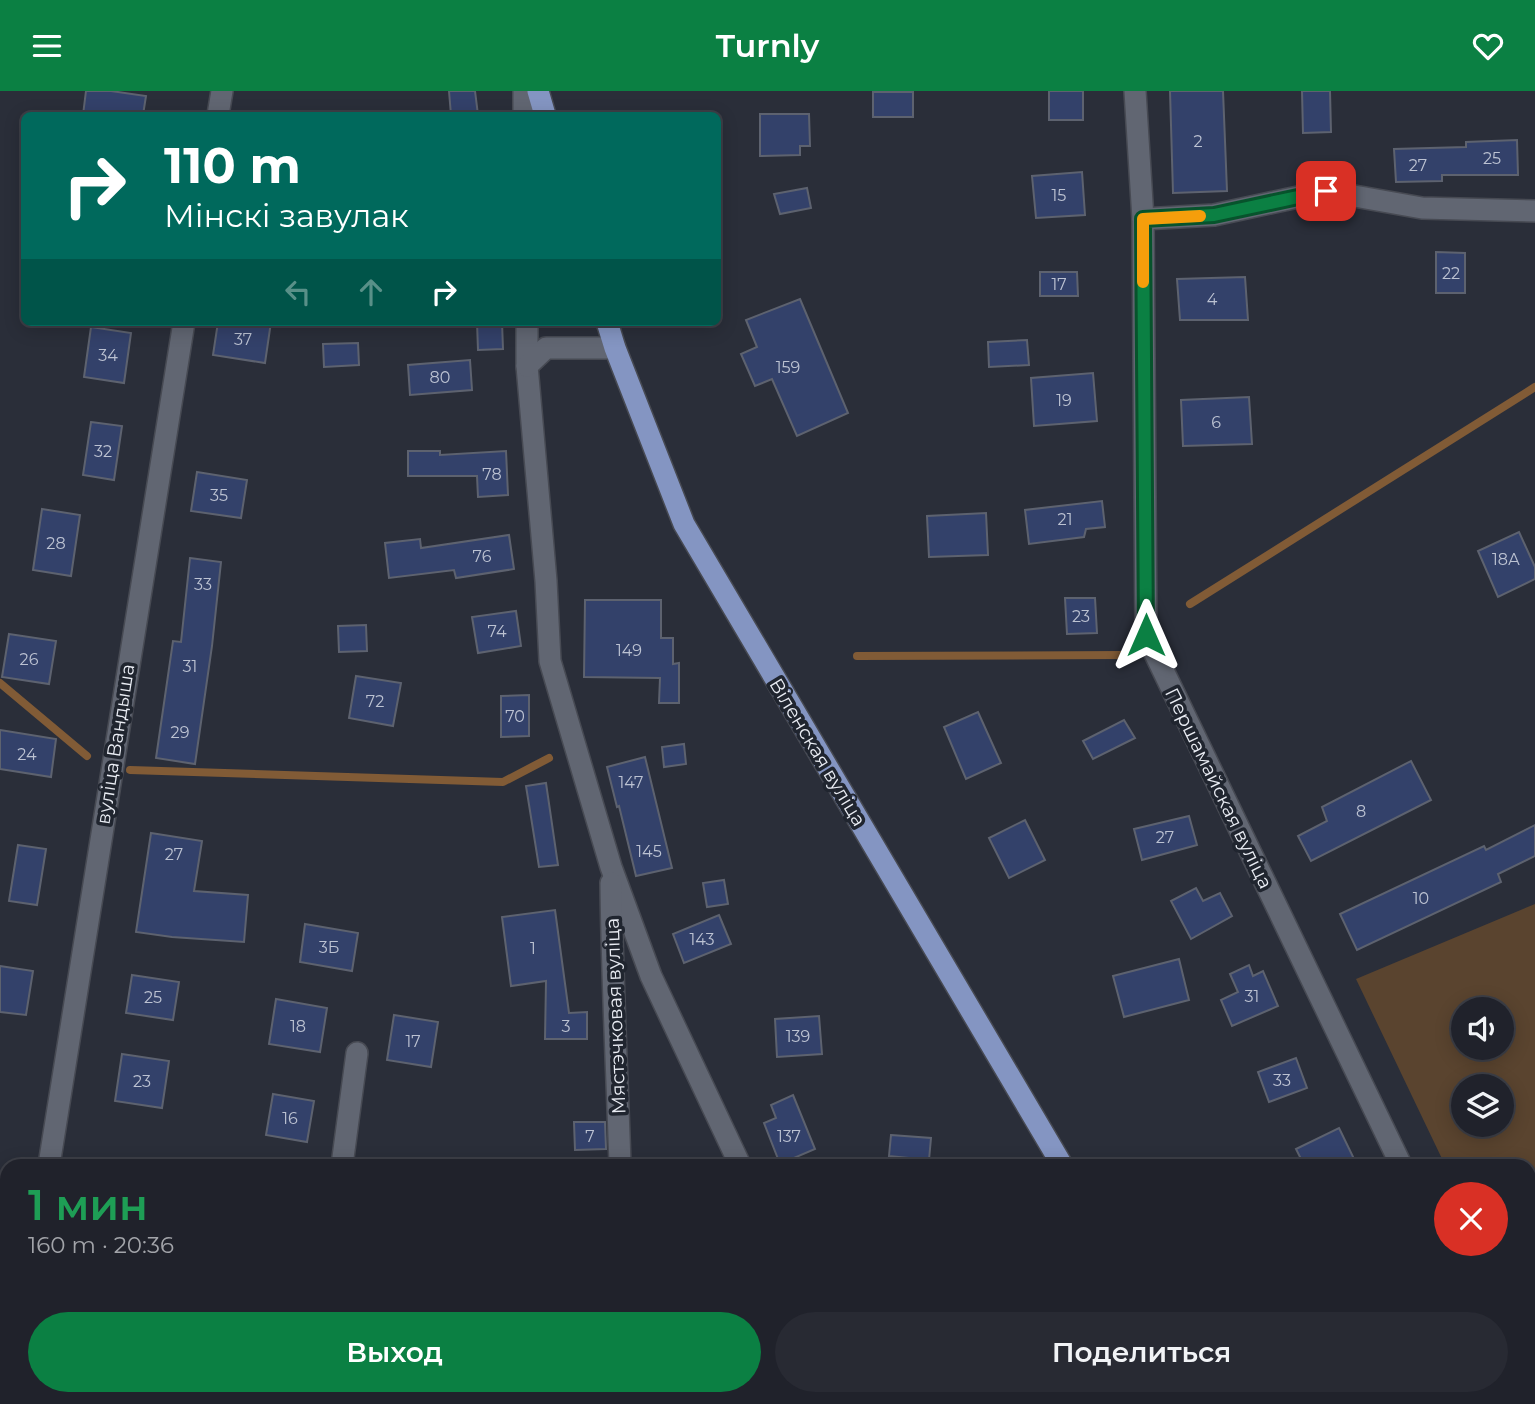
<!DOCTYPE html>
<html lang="ru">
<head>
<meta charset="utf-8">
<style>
  :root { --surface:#20222b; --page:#282a33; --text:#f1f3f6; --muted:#a2a4a9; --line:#3d3f47; --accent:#0b8043 }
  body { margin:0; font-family:Montserrat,sans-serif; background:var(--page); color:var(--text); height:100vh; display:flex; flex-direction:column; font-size:26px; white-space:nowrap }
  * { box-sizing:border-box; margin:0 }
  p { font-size:23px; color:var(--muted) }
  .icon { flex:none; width:38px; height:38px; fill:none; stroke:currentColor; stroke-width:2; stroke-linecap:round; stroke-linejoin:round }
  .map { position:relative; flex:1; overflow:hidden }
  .drawer { position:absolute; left:0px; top:1068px; width:1536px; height:247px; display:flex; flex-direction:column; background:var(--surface); border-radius:21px 21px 0 0; box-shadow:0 4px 18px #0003,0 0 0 2px var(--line) }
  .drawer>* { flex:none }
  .hud { position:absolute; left:21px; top:21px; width:700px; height:214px; border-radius:10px; box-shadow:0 4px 18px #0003,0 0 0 2px var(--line); background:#00695c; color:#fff; overflow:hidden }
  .controls { position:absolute; left:1451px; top:906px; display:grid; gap:14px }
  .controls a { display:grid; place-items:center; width:63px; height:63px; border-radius:50%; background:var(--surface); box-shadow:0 4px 18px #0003,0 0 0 2px var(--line); font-size:35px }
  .pin { position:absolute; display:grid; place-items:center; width:60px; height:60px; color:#fff; margin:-30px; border-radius:14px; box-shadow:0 4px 10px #0006 }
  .me { position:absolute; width:77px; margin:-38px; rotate:0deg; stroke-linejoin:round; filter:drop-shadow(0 0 5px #0008) }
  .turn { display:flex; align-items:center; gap:24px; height:147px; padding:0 28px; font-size:32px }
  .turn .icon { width:91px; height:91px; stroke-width:2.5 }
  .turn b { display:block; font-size:49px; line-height:60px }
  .lanes { display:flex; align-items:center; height:66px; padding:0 28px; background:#0003; justify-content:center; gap:35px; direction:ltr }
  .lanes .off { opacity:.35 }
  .round { display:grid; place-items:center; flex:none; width:74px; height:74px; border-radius:37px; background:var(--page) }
  .headline { display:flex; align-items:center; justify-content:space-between; height:119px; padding:0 28px }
  h1 { font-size:42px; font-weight:600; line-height:52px; color:#1e9e55 }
  .primary-button { display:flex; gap:14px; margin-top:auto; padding:14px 28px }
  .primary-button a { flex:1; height:80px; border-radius:42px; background:var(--accent); color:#fff; font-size:28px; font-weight:600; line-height:80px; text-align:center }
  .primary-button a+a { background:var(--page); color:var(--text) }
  header { display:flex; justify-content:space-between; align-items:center; height:91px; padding:0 28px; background:var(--accent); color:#fff; font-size:32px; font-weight:600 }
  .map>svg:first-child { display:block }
  .built { fill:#313748 }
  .park { fill:#5a442f; fill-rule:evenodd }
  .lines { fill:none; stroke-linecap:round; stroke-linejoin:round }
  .stream { stroke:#815b36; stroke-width:8 }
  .building { fill:#33416a; stroke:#5d626f; stroke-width:2 }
  .street-casing { stroke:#474a53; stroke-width:24 }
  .primary-casing { stroke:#474a53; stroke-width:24 }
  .street { stroke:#616672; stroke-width:21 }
  .primary { stroke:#8495c2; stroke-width:21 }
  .route-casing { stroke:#07532c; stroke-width:18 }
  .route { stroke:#0b8043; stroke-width:12 }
  .slow { stroke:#f59e0b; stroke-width:12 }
  .labels { text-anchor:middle; stroke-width:7; stroke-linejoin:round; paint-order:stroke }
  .number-label { font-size:16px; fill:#bcc2d2 }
  .street-label { font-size:19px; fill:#eaedf4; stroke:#20252f }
</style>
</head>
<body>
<header><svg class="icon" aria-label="menu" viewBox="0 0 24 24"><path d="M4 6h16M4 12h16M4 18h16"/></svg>Turnly<svg class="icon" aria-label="heart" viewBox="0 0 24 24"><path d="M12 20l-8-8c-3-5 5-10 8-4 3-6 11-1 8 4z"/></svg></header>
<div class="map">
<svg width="1535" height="1313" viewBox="0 0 1535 1313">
  <rect width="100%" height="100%" fill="#2a2e39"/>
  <polygon class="built" points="677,1307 823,1307 826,1313 678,1313"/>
  <path class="park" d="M1535 813V1263L1530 1251V1074H1445L1356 888ZM1463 919H1502V957H1463ZM1463 996H1502V1034H1463Z"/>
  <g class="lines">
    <g class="stream">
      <polyline points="1190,513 1535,296"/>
      <polyline points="857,565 1125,564"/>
      <polyline points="0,592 87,665"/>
      <polyline points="130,679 503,691 549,667"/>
    </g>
  </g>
  <g class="building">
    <polygon points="86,0 111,0 146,5 143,24 83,24"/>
    <polygon points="449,0 475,0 478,24 451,24"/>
    <rect x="1049" y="0" width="34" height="29"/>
    <polygon points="1170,0 1223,0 1227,100 1173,102"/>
    <polygon points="1302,0 1330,0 1331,41 1303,42"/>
    <rect x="873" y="1" width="40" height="25"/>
    <polygon points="760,23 809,23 810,55 800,55 800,64 760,65"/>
    <polygon points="1517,49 1518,84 1442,84 1442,90 1396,91 1394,58 1466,56 1466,51"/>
    <polygon points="1082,81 1085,124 1036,127 1032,85"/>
    <polygon points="807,97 811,117 780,123 774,103"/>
    <polygon points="1436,161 1465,162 1465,202 1436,202"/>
    <polygon points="1040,181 1077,181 1078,205 1040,205"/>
    <polygon points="1245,186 1248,229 1180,229 1177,188"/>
    <polygon points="800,208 848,322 797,345 772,288 755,295 741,263 757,256 746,229"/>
    <polygon points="218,231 271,231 265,272 213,264"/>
    <polygon points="477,231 502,231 503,258 478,259"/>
    <polygon points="91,236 131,242 124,292 84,286"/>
    <polygon points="1027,249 1029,274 989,276 988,251"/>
    <polygon points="358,252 359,274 324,276 323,253"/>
    <polygon points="470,269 472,299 410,304 408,274"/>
    <polygon points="1093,282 1097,330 1034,335 1031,287"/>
    <polygon points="1249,306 1252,353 1183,355 1181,309"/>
    <polygon points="91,331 122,335 114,389 83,384"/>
    <polygon points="408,360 440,360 440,364 506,360 508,404 478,406 477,385 408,385"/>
    <polygon points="197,381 247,389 241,427 191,420"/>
    <polygon points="1102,410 1105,436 1086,438 1084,446 1029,453 1025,419"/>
    <polygon points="42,418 80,424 71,485 33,479"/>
    <polygon points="986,422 988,464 929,466 927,425"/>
    <polygon points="1519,441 1535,476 1535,488 1498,506 1478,460"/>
    <polygon points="509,444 514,478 456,487 454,479 389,487 385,452 420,448 421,457"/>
    <polygon points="190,467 221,471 212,555 195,673 156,667 173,550 181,551"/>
    <polygon points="1065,507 1095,507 1097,542 1067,543"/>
    <polygon points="585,509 661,509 661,547 673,547 673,573 679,572 679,612 659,612 660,587 584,586"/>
    <polygon points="516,520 521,555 478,562 472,526"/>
    <polygon points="366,534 367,560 339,561 338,535"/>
    <polygon points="9,543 56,550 49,593 2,586"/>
    <polygon points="356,585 401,592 393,635 349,627"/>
    <polygon points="529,604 529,645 501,646 501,605"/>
    <polygon points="978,621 1001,672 966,688 944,636"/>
    <polygon points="1124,629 1135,647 1093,668 1083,650"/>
    <polygon points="0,639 56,648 51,686 0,678"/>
    <polygon points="684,653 686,673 664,676 662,656"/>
    <polygon points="645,666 672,777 636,785 619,715 617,716 607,676"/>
    <polygon points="1411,670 1431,709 1311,770 1298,745 1327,730 1322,716"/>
    <polygon points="546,692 558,774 539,776 526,695"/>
    <polygon points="1189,725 1197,754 1142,769 1134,738"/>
    <polygon points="1025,729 1045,769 1009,787 989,747"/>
    <polygon points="1535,734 1535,765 1498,783 1501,791 1357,859 1340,823 1484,755 1486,759"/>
    <polygon points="151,742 202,750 194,800 248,804 244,851 172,846 136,841"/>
    <polygon points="18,754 46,758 37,814 9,810"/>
    <polygon points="724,789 728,813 707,816 703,792"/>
    <polygon points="1196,797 1203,810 1220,802 1232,825 1191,848 1171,810"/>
    <polygon points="555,819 569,922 587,921 587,948 545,948 546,890 511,895 502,826"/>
    <polygon points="719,824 731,853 684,872 673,843"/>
    <polygon points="305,833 358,842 352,880 300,871"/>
    <polygon points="1179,868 1189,909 1124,926 1113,885"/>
    <polygon points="1249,874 1253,885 1263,880 1278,915 1232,935 1221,909 1238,901 1230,883"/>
    <polygon points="0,875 33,880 26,924 0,921"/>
    <polygon points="132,884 179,891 173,929 126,922"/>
    <polygon points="276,908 327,917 320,961 269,953"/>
    <polygon points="394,924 438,931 431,976 387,969"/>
    <polygon points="819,925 822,963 777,966 775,928"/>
    <polygon points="122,963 169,970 162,1017 115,1010"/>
    <polygon points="1296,967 1307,997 1269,1011 1258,981"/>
    <polygon points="273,1003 314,1010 307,1051 266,1044"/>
    <polygon points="793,1004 815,1058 780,1073 764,1032 776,1027 771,1014"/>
    <polygon points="574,1031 605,1031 606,1058 575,1059"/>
    <polygon points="1339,1037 1357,1074 1304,1074 1296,1058"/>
    <polygon points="891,1044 931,1047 929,1069 889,1065"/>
  </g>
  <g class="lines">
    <g class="street-casing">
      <g id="street">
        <polyline points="524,0 524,24"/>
        <polyline points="1135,0 1143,128 1146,544 1401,1074"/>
        <polyline points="218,24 222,0"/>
        <polyline points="1143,128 1214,124 1326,100 1422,117 1535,120"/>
        <polyline points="527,231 527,275 546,490 550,570 611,776 651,885 740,1074"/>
        <polyline points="527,275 546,257 615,257"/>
        <path d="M611 792C612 886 617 980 620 1074"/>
        <polyline points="49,1074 184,231"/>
        <polyline points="342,1074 357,962"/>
        <polyline points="479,1307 514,1313"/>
        <polyline points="649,1307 650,1313"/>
        <polyline points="851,1307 853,1313"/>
        <polyline points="1514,1307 1517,1313"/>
        <polyline points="13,1313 14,1307"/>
        <polyline points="309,1313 310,1307"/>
      </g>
    </g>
    <g class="primary-casing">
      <g id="primary">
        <polyline points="538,0 545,24"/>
        <polyline points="607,231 615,257 684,433 1062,1074"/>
        <polyline points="1197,1307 1201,1313"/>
      </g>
    </g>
    <use href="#street" class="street"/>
    <use href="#primary" class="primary"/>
  </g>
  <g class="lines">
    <g class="route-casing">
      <polyline id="route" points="1146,544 1143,128 1214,124 1326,100"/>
    </g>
    <use href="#route" class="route"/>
    <polyline class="slow" points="1143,191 1143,128 1200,125"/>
  </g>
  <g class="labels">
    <g class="number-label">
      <text x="1198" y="56">2</text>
      <text x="1492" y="73">25</text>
      <text x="1418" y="80">27</text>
      <text x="1059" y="110">15</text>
      <text x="1451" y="188">22</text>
      <text x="1059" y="199">17</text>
      <text x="1212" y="214">4</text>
      <text x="243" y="254">37</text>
      <text x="108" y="270">34</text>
      <text x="788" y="282">159</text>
      <text x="440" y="292">80</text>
      <text x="1064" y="315">19</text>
      <text x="1216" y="337">6</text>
      <text x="103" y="366">32</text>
      <text x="492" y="389">78</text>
      <text x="219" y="410">35</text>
      <text x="1065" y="434">21</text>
      <text x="56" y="458">28</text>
      <text x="482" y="471">76</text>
      <text x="1506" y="474">18А</text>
      <text x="203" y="499">33</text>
      <text x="1081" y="531">23</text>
      <text x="497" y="546">74</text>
      <text x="629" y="565">149</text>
      <text x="29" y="574">26</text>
      <text x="190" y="581">31</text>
      <text x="375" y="616">72</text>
      <text x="515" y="631">70</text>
      <text x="180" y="647">29</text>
      <text x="27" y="669">24</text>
      <text x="631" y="697">147</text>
      <text x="1361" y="726">8</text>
      <text x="1165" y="752">27</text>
      <text x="649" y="766">145</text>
      <text x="174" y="769">27</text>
      <text x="1421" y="813">10</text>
      <text x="702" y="854">143</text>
      <text x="329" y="862">3Б</text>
      <text x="533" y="863">1</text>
      <text x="1252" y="911">31</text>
      <text x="153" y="912">25</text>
      <text x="298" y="941">18</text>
      <text x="566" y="941">3</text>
      <text x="798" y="951">139</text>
      <text x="413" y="956">17</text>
      <text x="1282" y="995">33</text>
      <text x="142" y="996">23</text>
      <text x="290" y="1033">16</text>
      <text x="590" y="1051">7</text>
      <text x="789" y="1051">137</text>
    </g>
    <g class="street-label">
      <text transform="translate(115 653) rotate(-81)" y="7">вуліца Вандыша</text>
      <text transform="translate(818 661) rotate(59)" y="7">Віленская вуліца</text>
      <text transform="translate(1219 697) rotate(64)" y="7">Першамайская вуліца</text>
      <text transform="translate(615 925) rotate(-92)" y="7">Мястэчковая вуліца</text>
    </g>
  </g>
</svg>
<div class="controls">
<a><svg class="icon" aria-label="sound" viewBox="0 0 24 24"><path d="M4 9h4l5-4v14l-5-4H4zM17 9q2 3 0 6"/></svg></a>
<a><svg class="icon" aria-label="layers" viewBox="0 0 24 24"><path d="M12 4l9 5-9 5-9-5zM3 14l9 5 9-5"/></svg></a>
</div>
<div class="pin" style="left:1326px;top:100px;background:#d93025"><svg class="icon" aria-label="arrive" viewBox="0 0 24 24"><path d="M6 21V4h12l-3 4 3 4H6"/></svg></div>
<svg class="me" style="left:1146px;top:544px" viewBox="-20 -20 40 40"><path d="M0-17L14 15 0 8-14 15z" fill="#0b8043" stroke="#fff" stroke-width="4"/></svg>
<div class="hud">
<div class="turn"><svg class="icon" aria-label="right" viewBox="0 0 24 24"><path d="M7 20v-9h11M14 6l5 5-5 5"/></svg><div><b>110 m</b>Мінскі завулак</div></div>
<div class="lanes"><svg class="icon off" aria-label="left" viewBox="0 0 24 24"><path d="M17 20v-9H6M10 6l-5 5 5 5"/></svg><svg class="icon off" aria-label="ahead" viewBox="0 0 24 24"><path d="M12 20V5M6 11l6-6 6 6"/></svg><svg class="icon" aria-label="right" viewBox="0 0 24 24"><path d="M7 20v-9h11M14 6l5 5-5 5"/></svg></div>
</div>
<section class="drawer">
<div class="headline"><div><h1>1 мин</h1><p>160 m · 20:36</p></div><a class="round" style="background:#d93025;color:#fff"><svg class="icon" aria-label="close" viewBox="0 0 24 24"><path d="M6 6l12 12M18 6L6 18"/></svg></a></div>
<div class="primary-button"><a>Выход</a><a>Поделиться</a></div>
</section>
</div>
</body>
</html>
